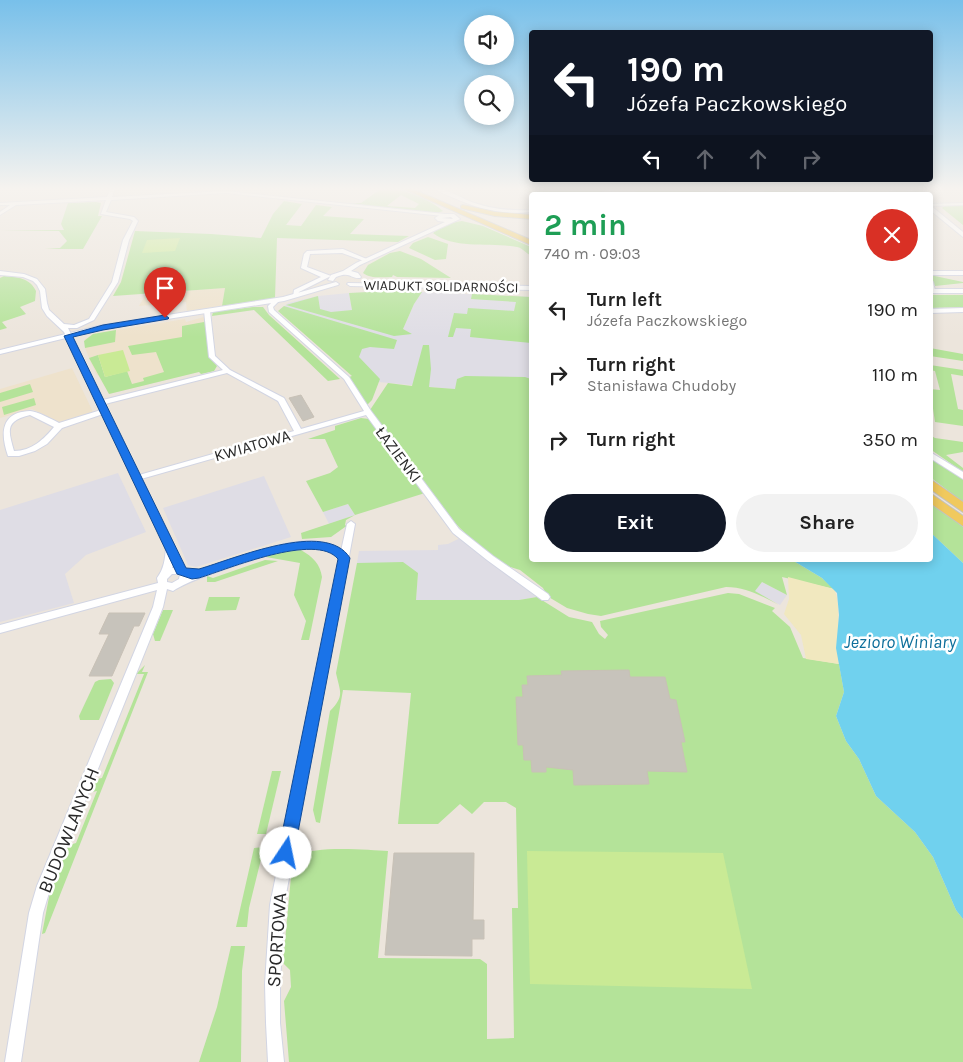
<!DOCTYPE html>
<html lang="en">
<head>
<meta charset="utf-8">
<style>
  :root { --surface:#fff; --page:#f2f2f2; --text:#222; --muted:#767676; --accent:#111827 }
  body { margin:0; font-family:Karla,sans-serif; background:var(--page); color:var(--text); height:100vh; display:flex; flex-direction:column; font-size:19px; white-space:nowrap }
  * { box-sizing:border-box; margin:0 }
  p { font-size:16px; color:var(--muted) }
  .icon { flex:none; width:28px; height:28px; fill:none; stroke:currentColor; stroke-width:2; stroke-linecap:round; stroke-linejoin:round }
  .map { position:relative; flex:1; overflow:hidden }
  .sheet { position:absolute; left:529px; top:192px; width:404px; height:370px; display:flex; flex-direction:column; background:var(--surface); border-radius:5px; box-shadow:0 2px 12px #0003 }
  .sheet>* { flex:none }
  .banner { position:absolute; left:529px; top:30px; width:404px; height:152px; border-radius:5px; box-shadow:0 2px 12px #0003; background:#111827; color:#fff; overflow:hidden }
  .controls { position:absolute; left:464px; top:15px; display:grid; gap:10px }
  .controls a { display:grid; place-items:center; width:50px; height:50px; border-radius:50%; background:var(--surface); box-shadow:0 2px 12px #0003; font-size:25px }
  .pin { position:absolute; display:grid; place-items:center; width:42px; height:42px; color:#fff; margin:-51px -21px; border-radius:50% 50% 50% 0; rotate:-45deg; box-shadow:0 0 5px #0007 }
  .pin .icon { rotate:45deg }
  .me { position:absolute; width:55px; margin:-28px; rotate:11deg; stroke-linejoin:round; filter:drop-shadow(0 0 4px #0008) }
  .turn { display:flex; align-items:center; gap:18px; height:105px; padding:0 15px; font-size:22px }
  .turn .icon { width:65px; height:65px; stroke-width:2.5 }
  .turn b { display:block; font-size:35px; line-height:42px }
  .lanes { display:flex; align-items:center; height:48px; padding:0 15px; background:#0003; justify-content:center; gap:25px; direction:ltr }
  .lanes .off { opacity:.35 }
  .round { display:grid; place-items:center; flex:none; width:52px; height:52px; border-radius:26px; background:var(--page) }
  .overview { display:flex; align-items:center; justify-content:space-between; height:85px; padding:0 15px }
  h1 { font-size:30px; font-weight:700; line-height:38px; color:#1e9e55 }
  .action { display:flex; gap:10px; margin-top:auto; padding:10px 15px }
  .action a { flex:1; height:58px; border-radius:30px; background:var(--accent); color:#fff; font-size:20px; font-weight:700; line-height:58px; text-align:center }
  .action a+a { background:var(--page); color:var(--text) }
  ul { padding:0; list-style:none }
  li { display:flex; align-items:center; gap:15px; height:65px; padding:0 15px }
  li div { flex:1 }
  li b { display:block; font-size:19px }
  li em { font-style:normal }
  .map>svg:first-child { display:block }
  .industrial { fill:#dfdde5 }
  .education { fill:#eee2cc }
  .green { fill:#b4e399; fill-rule:evenodd }
  .sand { fill:#f1e8bf }
  .pitch { fill:#c9ea95 }
  .water { fill:#70d1ee }
  .building { fill:#c7c3bb; stroke:#c8c1b6 }
  .lines { fill:none; stroke-linecap:round; stroke-linejoin:round }
  .minor-casing { stroke:#d2d5e3; stroke-width:2 }
  .tertiary-casing { stroke:#d2d5e3; stroke-width:2 }
  .primary-casing { stroke:#c3c3c3; stroke-width:2 }
  .minor { fill:#fff; fill-rule:evenodd }
  .tertiary { fill:#fff; fill-rule:evenodd }
  .primary { fill:#f0c95e; fill-rule:evenodd }
  .route { fill:#1a73e8; stroke:#114b97 }
  .labels { text-anchor:middle; stroke-width:5; stroke-linejoin:round; paint-order:stroke }
  .far-street-label { font-size:14px; fill:#2a2a2a; stroke:#fff }
  .street-label { font-size:16px; fill:#2a2a2a; stroke:#fff }
  .water-label { font-size:18px; font-style:italic; fill:#0e6f9b; stroke:#fff }
  .near-street-label { font-size:19px; fill:#2a2a2a; stroke:#fff }
</style>
</head>
<body>
<div class="map">
<svg width="963" height="1062" viewBox="0 0 963 1062">
  <rect width="100%" height="100%" fill="#ece5dc"/>
  <g class="industrial">
    <polygon points="422,292 531,297 531,387 453,389 368,381 280,310 288,303 318,296 349,293 352,310 333,313 403,329 414,304"/>
    <polygon points="118,473 146,532 86,555 65,574 74,603 0,622 0,510"/>
    <polygon points="264,476 291,537 196,567 188,565 163,508"/>
    <polygon points="348,504 355,515 329,524 323,512"/>
    <polygon points="460,538 537,597 519,600 416,600 418,573 357,563 359,551 438,550 438,545 448,544"/>
    <polygon points="762,582 787,595 780,605 754,591"/>
  </g>
  <g class="education">
    <polygon points="225,288 222,306 187,311 186,302 139,306 146,294"/>
    <polygon points="204,317 210,369 109,394 99,376 96,374 85,348 85,339 93,334 185,319 186,322"/>
    <polygon points="72,368 93,412 60,423 32,409 0,418 0,389"/>
  </g>
  <g class="green">
    <path d="M382 188C402 188 428 198 443 211L435 214 349 203H361ZM401 195 419 204 415 208 387 206Z"/>
    <polygon points="508,188 612,188 595,195 541,194"/>
    <polygon points="641,188 696,188 705,195 631,195"/>
    <polygon points="766,188 796,188 796,191 823,195 762,195"/>
    <polygon points="284,201 302,204 286,225 301,226 316,205 332,207 323,216 364,219 350,234 409,236 398,242 277,238 275,298 222,306 225,288 113,296 121,282 135,231 211,234 261,238 273,214"/>
    <polygon points="96,202 101,203 98,216 102,216 83,249 45,249 60,248 67,241 59,231 0,230 64,230 61,224 68,203"/>
    <polygon points="946,205 963,205 963,225 942,208"/>
    <path d="M462 221 483 226 531 247V255C526 254 523 248 517 247 491 242 455 250 433 233L445 224Z"/>
    <polygon points="428,237 448,244 446,259 435,260 409,248 413,243"/>
    <path d="M400 251 421 259 451 278 397 277 393 275 392 277C382 277 371 279 363 273L368 265 390 253Z"/>
    <polygon points="930,275 963,282 963,283 935,286 930,279"/>
    <path d="M4 276C17 277 30 278 36 291L35 301 20 307 26 314 2 322 7 328 0 330V278Z"/>
    <polygon points="387,291 422,292 414,304 403,329 412,334 394,336 286,305 318,296 320,309 331,312 352,310 349,293"/>
    <polygon points="472,294 531,297 531,343 470,337 471,329 456,328 453,337 448,337 454,313 467,314 468,308 514,311 516,302 471,299"/>
    <polygon points="930,295 963,295 963,307 930,308"/>
    <polygon points="284,306 397,340 394,349 370,347 362,349 359,357 380,379 372,400 366,406 349,377 352,376 278,311"/>
    <polygon points="253,307 263,307 269,315 340,379 328,381 254,310 212,316 213,312"/>
    <polygon points="204,317 206,317 210,358 217,366 214,371 201,374 199,372 109,394 89,358 98,355 105,377 127,371 132,384 144,381 143,378 164,372 156,352 132,355 128,346 182,337 182,326 204,322"/>
    <polygon points="116,330 115,342 85,348 84,341 93,334"/>
    <path d="M423 345H429L431 369 429 387 455 389 457 379 465 376 525 377 531 379V560H792L822 578 834 589 782 577 787 595 762 582 755 591 779 605C762 596 746 587 726 587L601 616 588 614 567 608 547 596 543 588 520 570 504 565 471 539 456 524 370 410 388 383 412 386Z"/>
    <polygon points="930,348 963,354 963,361 930,356"/>
    <polygon points="930,365 963,370 963,376 951,374 958,409 963,410 963,426 935,422 930,389 940,390 935,371 930,370"/>
    <polygon points="30,384 33,392 0,402 0,393"/>
    <polygon points="34,398 36,405 4,415 2,407"/>
    <polygon points="361,418 369,419 425,493 355,515 346,520 345,525 349,527 345,527 331,537 302,539 301,533 355,515 348,504 323,512 306,481 330,473 338,467 325,439 308,439 335,430 335,426"/>
    <polygon points="930,435 935,438 963,442 963,452 946,455 963,468 963,472 930,449"/>
    <polygon points="930,457 963,479 963,502 930,477"/>
    <polygon points="930,501 963,527 963,563 930,532"/>
    <path d="M301 550C313 557 320 564 322 577L309 640H301L306 621 294 595 300 563 266 557 275 553Z"/>
    <polygon points="265,560 278,561 215,582 207,582 207,576 213,578"/>
    <path d="M403 562 418 573 416 600H519L537 597 569 617 592 622 599 634 605 639 608 635 601 627 600 621 728 593 739 594 775 608 772 611 790 627 803 658 839 664 844 692 836 716 846 741 859 759 876 796 915 832 933 857 956 910 963 919V1062H289L284 1001 291 987 290 970 283 963 292 866C294 863 297 859 299 856 313 845 369 850 388 851L378 958 480 959 487 964V1039L514 1038 512 908H518L516 808 506 802H484L472 814 460 804 438 824H398L411 693 343 690 320 823 316 822 313 810 330 711C345 696 340 692 336 673L357 563Z"/>
    <polygon points="209,597 240,597 236,610 205,611"/>
    <polygon points="163,610 173,610 160,641 155,641 153,634"/>
    <polygon points="145,665 142,672 148,672 45,933 42,934 49,897 66,846 76,843 97,791 87,793 92,780 102,778 144,674 136,674"/>
    <polygon points="111,679 114,683 99,720 80,720 79,716 95,682 99,680"/>
    <polygon points="272,771 281,771 266,834 257,834"/>
    <polygon points="264,847 249,908 247,927 236,927 254,848"/>
    <polygon points="231,946 245,946 242,971 241,1062 199,1062 217,1007"/>
  </g>
  <path class="sand" d="M788 577 834 589C843 607 835 641 839 664L806 659 801 635 784 614 789 599Z"/>
  <g class="pitch">
    <polygon points="180,238 175,251 142,253 147,240"/>
    <polygon points="123,350 130,371 105,377 98,355"/>
    <polygon points="527,851 723,853 752,989 530,984"/>
  </g>
  <polygon class="water" points="930,532 963,563 963,919 956,910 933,857 915,832 876,796 859,759 846,741 836,716 844,692 836,648 839,615 837,593 822,578 792,560 930,560"/>
  <g class="building">
    <polygon points="301,395 314,417 303,421 289,398"/>
    <polygon points="109,613 145,613 139,626 134,626 112,676 89,676 109,634 99,634"/>
    <polygon points="629,670 630,677 665,677 670,699 676,700 685,742 681,742 687,772 647,771 649,784 574,785 573,770 546,767 546,772 532,772 531,760 524,760 523,745 518,745 516,697 523,697 522,685 528,685 527,676 562,675 561,671"/>
    <polygon points="394,853 474,853 473,920 484,920 484,939 472,939 472,956 385,955"/>
  </g>
  <g class="lines">
    <g class="minor-casing">
      <g id="minor">
        <path d="M111 188H115L112 197 226 191 445 214V216H443L226 193 111 200 106 212 134 217 138 221 129 240 118 282 94 320 77 328H68L103 400 223 370 209 357 204 311 207 309 210 311 215 356 230 370 284 398 301 429 364 411 344 379 269 312 268 306 275 299H279V301L273 307 274 310 349 377 371 411 459 529 493 556 548 594 550 597 548 600H542L487 560 453 533 366 415 141 479 168 536 189 574C203 568 219 564 233 559 263 550 313 529 341 551L347 524 351 521 355 524 284 905 280 984V1023L284 1062H268L266 1023 265 984 270 905 340 559C333 554 328 550 320 549 292 544 263 557 237 565 216 572 196 578 176 589L173 591 167 589 163 607 51 886 43 913 21 1062H5L29 913 37 886 153 607 157 590 0 633V625L158 583 157 578C164 569 165 559 166 548L103 414 62 428 47 444 35 451 19 456H8C0 433 1 412 30 411 37 411 53 420 59 423L101 410 64 332 47 316 42 308 40 291 37 285 33 281 23 277 0 275V271L24 274 37 279 45 289 47 303 49 310 64 324 74 325 89 319 112 282 123 240 133 221 130 219 101 214 106 200 16 205 0 215V212L10 205H0V203L107 197ZM227 373 278 401 294 431 139 475 105 404ZM30 415 54 427C44 439 32 451 14 451 8 430 5 421 30 415ZM174 562 176 568H172ZM172 574H180L179 579 172 583 167 582V579Z"/>
        <path d="M433 188C445 188 458 196 469 201 490 209 509 211 531 210V212C504 215 479 209 454 198 447 195 439 192 433 188Z"/>
        <polygon points="612,188 618,188 602,195 596,195"/>
        <polygon points="723,188 728,188 735,195 730,195"/>
        <polygon points="821,188 830,188 863,195 853,195"/>
        <polygon points="886,188 891,188 900,195 895,195"/>
        <polygon points="963,203 963,205 930,206 930,204"/>
        <polygon points="343,249 369,260 364,261 342,253 310,254 307,267 331,276 299,292 297,297 293,297 294,290 321,277 301,268 304,254 307,251"/>
        <rect x="930" y="271" width="33" height="4"/>
        <polygon points="930,280 933,282 935,291 932,293 930,292"/>
        <polygon points="963,308 963,312 930,313 930,309"/>
        <polygon points="930,452 963,472 963,479 930,458"/>
      </g>
    </g>
    <g class="tertiary-casing">
      <g id="tertiary">
        <polygon points="904,188 910,188 919,195 913,195"/>
        <polygon points="930,205 963,232 963,237 930,210"/>
        <path d="M441 214H454L460 219 360 265 351 271 358 273 361 277 360 278C350 279 351 271 336 277L333 281 328 280 331 275 343 271 356 263 445 222 438 221 435 218ZM451 217 453 219 441 218H442Z"/>
        <polygon points="336,282 339,284 338,285 284,301 103,329 0,354 0,350 103,325 283,297"/>
        <polygon points="348,283 531,286 531,290 350,286 347,284"/>
        <rect x="930" y="289" width="33" height="4"/>
      </g>
    </g>
    <g class="primary-casing">
      <g id="primary">
        <polygon points="402,188 410,188 531,240 531,245"/>
        <polygon points="463,205 495,212 531,215 531,219 495,216 461,208 461,206"/>
        <polygon points="930,479 963,502 963,512 930,489"/>
        <polygon points="930,493 963,516 963,526 930,503"/>
      </g>
    </g>
    <use href="#minor" class="minor"/>
    <use href="#tertiary" class="tertiary"/>
    <use href="#primary" class="primary"/>
  </g>
  <linearGradient id="sky" x2="0" y2="1"><stop stop-color="#78c0ea"/><stop offset="0.56" stop-color="#f6f3ef"/><stop offset="1" stop-color="#f6f3ef" stop-opacity="0"/></linearGradient>
  <rect width="963" height="337" fill="url(#sky)"/>
  <path class="route" d="M165 315 169 318 168 319 103 330 73 337 186 568 199 569C234 559 326 519 350 558L294 853 292 859 286 861 280 859 278 853 338 559C316 532 228 569 199 578L192 579 177 574 64 336 103 325Z"/>
  <g class="labels">
    <g class="far-street-label">
      <text transform="translate(441 286) rotate(1)" y="5">WIADUKT SOLIDARNOŚCI</text>
    </g>
    <g class="street-label">
      <text transform="translate(252 445) rotate(-16)" y="6">KWIATOWA</text>
      <text transform="translate(399 454) rotate(53)" y="6">ŁAZIENKI</text>
    </g>
    <g class="water-label">
      <text x="900" y="648">Jezioro Winiary</text>
    </g>
    <g class="near-street-label">
      <text transform="translate(68 830) rotate(-68)" y="7">BUDOWLANYCH</text>
      <text transform="translate(276 940) rotate(-86)" y="7">SPORTOWA</text>
    </g>
  </g>
</svg>
<div class="controls">
<a><svg class="icon" aria-label="sound" viewBox="0 0 24 24"><path d="M4 9h4l5-4v14l-5-4H4zM17 9q2 3 0 6"/></svg></a>
<a><svg class="icon" aria-label="search" viewBox="0 0 24 24"><circle cx="10" cy="10" r="6"/><path d="M15 15l6 6"/></svg></a>
</div>
<div class="pin" style="left:165px;top:318px;background:#d93025"><svg class="icon" aria-label="arrive" viewBox="0 0 24 24"><path d="M6 21V4h12l-3 4 3 4H6"/></svg></div>
<svg class="me" style="left:286px;top:853px" viewBox="-20 -20 40 40"><circle r="19" fill="#fff"/><path d="M0-13L10 11 0 6-10 11z" fill="#1a73e8"/></svg>
<div class="banner">
<div class="turn"><svg class="icon" aria-label="left" viewBox="0 0 24 24"><path d="M17 20v-9H6M10 6l-5 5 5 5"/></svg><div><b>190 m</b>Józefa Paczkowskiego</div></div>
<div class="lanes"><svg class="icon" aria-label="left" viewBox="0 0 24 24"><path d="M17 20v-9H6M10 6l-5 5 5 5"/></svg><svg class="icon off" aria-label="ahead" viewBox="0 0 24 24"><path d="M12 20V5M6 11l6-6 6 6"/></svg><svg class="icon off" aria-label="ahead" viewBox="0 0 24 24"><path d="M12 20V5M6 11l6-6 6 6"/></svg><svg class="icon off" aria-label="right" viewBox="0 0 24 24"><path d="M7 20v-9h11M14 6l5 5-5 5"/></svg></div>
</div>
<section class="sheet">
<div class="overview"><div><h1>2 min</h1><p>740 m · 09:03</p></div><a class="round" style="background:#d93025;color:#fff"><svg class="icon" aria-label="close" viewBox="0 0 24 24"><path d="M6 6l12 12M18 6L6 18"/></svg></a></div>
<ul>
<li><svg class="icon" aria-label="left" viewBox="0 0 24 24"><path d="M17 20v-9H6M10 6l-5 5 5 5"/></svg><div><b>Turn left</b><p>Józefa Paczkowskiego</p></div><em>190 m</em></li>
<li><svg class="icon" aria-label="right" viewBox="0 0 24 24"><path d="M7 20v-9h11M14 6l5 5-5 5"/></svg><div><b>Turn right</b><p>Stanisława Chudoby</p></div><em>110 m</em></li>
<li><svg class="icon" aria-label="right" viewBox="0 0 24 24"><path d="M7 20v-9h11M14 6l5 5-5 5"/></svg><div><b>Turn right</b></div><em>350 m</em></li>
</ul>
<div class="action"><a>Exit</a><a>Share</a></div>
</section>
</div>
</body>
</html>
